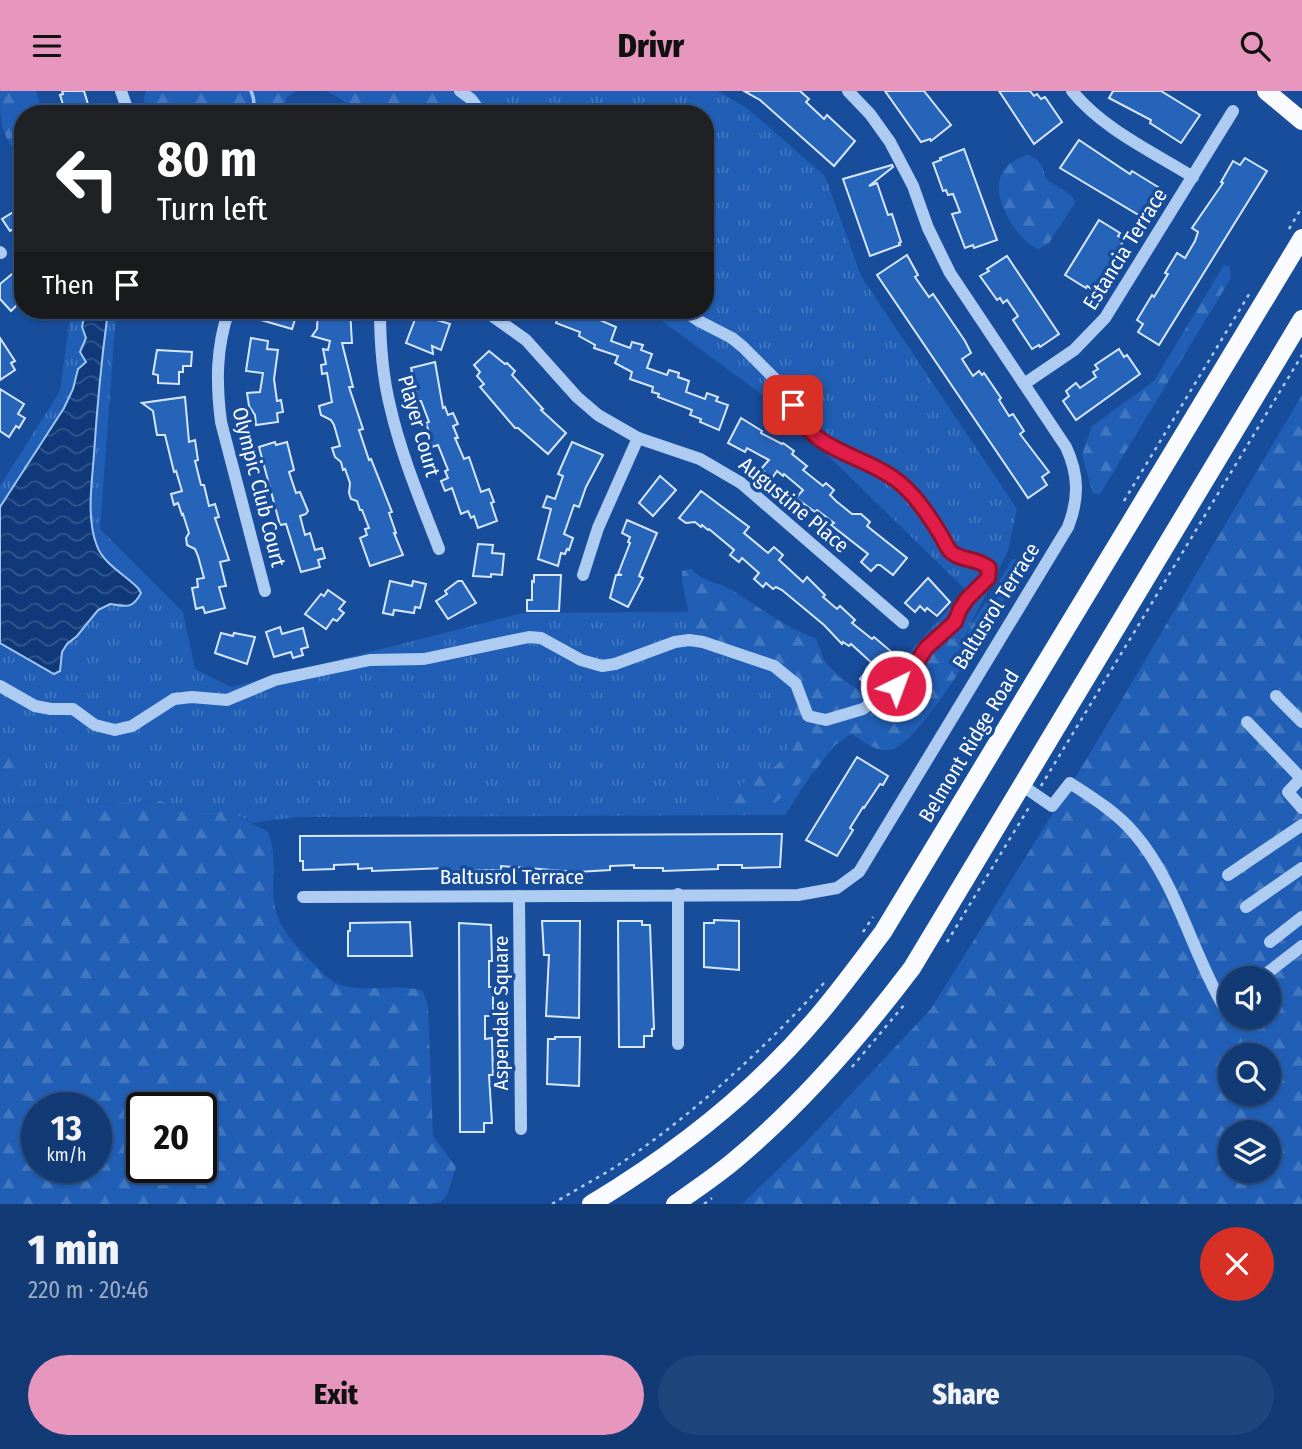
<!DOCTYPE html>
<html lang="en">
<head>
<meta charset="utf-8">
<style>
  :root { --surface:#123a75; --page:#1f457d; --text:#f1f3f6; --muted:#9cadc5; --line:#315487; --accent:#e797bd }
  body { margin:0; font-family:"Fira Sans Condensed",sans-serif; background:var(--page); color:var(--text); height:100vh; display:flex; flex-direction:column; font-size:26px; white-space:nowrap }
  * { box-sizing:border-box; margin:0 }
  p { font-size:23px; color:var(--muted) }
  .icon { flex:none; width:38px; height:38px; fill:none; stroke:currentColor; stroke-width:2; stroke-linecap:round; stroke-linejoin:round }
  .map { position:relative; height:1113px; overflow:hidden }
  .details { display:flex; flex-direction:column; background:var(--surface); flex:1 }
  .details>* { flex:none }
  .hud { position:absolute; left:14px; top:14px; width:700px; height:214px; border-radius:28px; box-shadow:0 2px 5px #0004,0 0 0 2px var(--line); background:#202124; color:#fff; overflow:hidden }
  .buttons { position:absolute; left:1218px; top:875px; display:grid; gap:14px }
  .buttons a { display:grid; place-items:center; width:63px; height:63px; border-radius:50%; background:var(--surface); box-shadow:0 2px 5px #0004,0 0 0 2px var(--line); font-size:35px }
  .speed { position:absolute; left:21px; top:1001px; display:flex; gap:14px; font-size:35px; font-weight:700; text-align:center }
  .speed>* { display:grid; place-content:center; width:91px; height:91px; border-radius:50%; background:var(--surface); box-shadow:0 2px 5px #0004,0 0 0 2px var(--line); line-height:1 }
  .speed small { font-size:18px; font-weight:400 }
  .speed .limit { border:4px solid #111; border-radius:10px; background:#fff; color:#111 }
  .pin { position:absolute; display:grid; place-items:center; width:60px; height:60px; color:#fff; margin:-30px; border-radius:14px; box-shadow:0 4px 10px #0006 }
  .me { position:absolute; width:77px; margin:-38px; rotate:42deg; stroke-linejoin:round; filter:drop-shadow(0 0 5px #0008) }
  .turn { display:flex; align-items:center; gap:24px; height:147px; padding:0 28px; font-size:32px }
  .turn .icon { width:91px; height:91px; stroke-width:2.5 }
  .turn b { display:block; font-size:49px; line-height:60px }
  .then { display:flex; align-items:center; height:66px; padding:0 28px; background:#0003; gap:14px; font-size:26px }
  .round { display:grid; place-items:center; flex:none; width:74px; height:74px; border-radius:37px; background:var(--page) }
  .headline { display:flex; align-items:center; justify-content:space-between; height:119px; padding:0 28px }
  h1 { font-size:42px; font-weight:800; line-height:52px }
  .cta { display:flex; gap:14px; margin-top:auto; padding:14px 28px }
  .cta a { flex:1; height:80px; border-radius:42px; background:var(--accent); color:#111; font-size:28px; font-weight:800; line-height:80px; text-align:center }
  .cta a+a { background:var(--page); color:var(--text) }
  header { display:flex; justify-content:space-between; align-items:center; height:91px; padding:0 28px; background:var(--accent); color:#111; font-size:32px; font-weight:800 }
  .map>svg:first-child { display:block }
  .grass { fill:url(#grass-tufts) }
  .forest { fill:url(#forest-firs); fill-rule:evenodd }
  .water { fill:url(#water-waves); stroke:#a1c5f4; stroke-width:2 }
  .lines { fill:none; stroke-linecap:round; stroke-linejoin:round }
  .stream { stroke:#a1c5f4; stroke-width:3.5 }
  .building { fill:#2664ba; stroke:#d6e6fc; stroke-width:2 }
  .path { stroke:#aecbf2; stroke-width:2.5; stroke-dasharray:3.5 5; stroke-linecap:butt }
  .minor { stroke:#aecbf2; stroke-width:12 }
  .major { stroke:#f9fbff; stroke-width:18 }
  .route-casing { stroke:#92132f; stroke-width:18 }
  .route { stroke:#e11d48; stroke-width:12 }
  .labels { text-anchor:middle; stroke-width:7; stroke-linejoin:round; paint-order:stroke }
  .street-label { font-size:21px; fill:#fff; stroke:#184d9c }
</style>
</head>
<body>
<header><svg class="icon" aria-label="menu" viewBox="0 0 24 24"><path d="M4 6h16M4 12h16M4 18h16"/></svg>Drivr<svg class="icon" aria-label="search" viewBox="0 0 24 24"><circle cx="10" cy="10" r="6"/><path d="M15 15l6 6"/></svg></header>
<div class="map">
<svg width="1302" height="1113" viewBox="0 0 1302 1113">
  <defs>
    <pattern id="grass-tufts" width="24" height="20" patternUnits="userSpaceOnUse" patternTransform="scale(1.75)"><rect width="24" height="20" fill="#205fb5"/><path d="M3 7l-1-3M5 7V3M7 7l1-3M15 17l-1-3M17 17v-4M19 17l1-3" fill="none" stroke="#4177c0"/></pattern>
    <pattern id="forest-firs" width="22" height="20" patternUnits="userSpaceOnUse" patternTransform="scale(1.75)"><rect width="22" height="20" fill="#205fb5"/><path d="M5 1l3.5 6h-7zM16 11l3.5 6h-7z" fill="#4177c0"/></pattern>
    <pattern id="water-waves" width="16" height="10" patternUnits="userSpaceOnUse" patternTransform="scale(1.75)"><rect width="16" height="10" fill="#0f3979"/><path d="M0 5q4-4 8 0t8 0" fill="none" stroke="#33578d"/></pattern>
  </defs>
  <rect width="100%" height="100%" fill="#184d9c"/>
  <polygon class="grass" points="327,0 718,0 748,18 825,85 861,185 1017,418 1008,460 942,590 835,647 785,724 297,726 253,732 229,720 185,721 161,710 0,717 0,704 16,703 21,680 0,656 0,395 60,300 71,219 114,219 116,223 100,438 183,521 195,578 231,596 523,522 759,520 793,543 866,609 966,499 775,313 647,219 705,219 705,23 366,23"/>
  <g class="forest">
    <path d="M0 0H36L43 23H23V69C0 44 0 32 0 0Z"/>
    <polygon points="146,0 296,0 286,7 283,23 146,23 144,7"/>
    <polygon points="339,0 444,0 462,12 471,23 355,23 350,19"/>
    <path d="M1028 64C1041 69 1043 75 1046 88L1072 105 1075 112 1049 152 1039 158C1026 153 1020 144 1012 133 994 105 990 75 1028 64Z"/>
    <polygon points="1224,174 1230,176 1231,187 1100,403 1093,403 1082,364 1092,335 1154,290"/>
    <path d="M1302 304V1113H742L805 1052 931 918 1086 669ZM1230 887H1269V926H1230ZM1230 964H1269V1003H1230ZM1230 1041H1269V1080H1230Z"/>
    <path d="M1019 467 1024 473 1020 483C1001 513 920 656 890 659 874 661 864 650 851 643L835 654 814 681 772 714 722 718 717 713V709L748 689 774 676 782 669 793 643 794 620 789 602 747 563 704 547 693 541 682 491V480L691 478C702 490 716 491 730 498 759 515 784 537 816 547L824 569 836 585 879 611 942 549 950 548 957 551 962 549 1012 469Z"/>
    <polygon points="0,656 21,680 23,695 16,703 0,704"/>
    <path d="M161 710 185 721 229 720 268 741C278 768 271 784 274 810 276 834 293 852 309 868 318 876 327 889 338 893 363 903 396 891 423 900L428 916 433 1045 456 1076 448 1102 441 1111 429 1113H0V717ZM37 1017H96V1076H37ZM142 1017H201V1076H142Z"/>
  </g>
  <path class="water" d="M90 219H110L111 222 107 228C101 273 97 317 94 363 92 392 86 427 97 455 103 472 125 484 138 497L141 502C132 519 126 515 110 513L98 519 77 545 67 553 62 561 60 580 54 583 0 552V416L64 317 73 298 78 278 86 271 80 261 86 247 82 236 85 222Z"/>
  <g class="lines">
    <path class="stream" d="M249 23C255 13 255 10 251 0"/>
  </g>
  <g class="building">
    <polygon points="62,0 84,0 91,23 66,23 60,4 63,3"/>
    <polygon points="744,0 800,0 809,8 806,11 824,28 827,24 855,50 834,75 760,9"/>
    <polygon points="885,0 924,0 951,34 931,50 930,48 921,51"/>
    <polygon points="999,0 1030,0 1034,5 1037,3 1041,8 1045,6 1062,31 1034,53"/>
    <polygon points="1113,0 1161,0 1200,24 1181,52 1150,32 1151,29 1109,7"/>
    <polygon points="1079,49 1130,83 1132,80 1158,96 1142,126 1060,77"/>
    <polygon points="964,58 997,149 974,157 973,154 965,157 952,123 960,121 953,103 948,104 946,99 943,100 933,72 941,69 940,67"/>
    <polygon points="1245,67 1267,80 1159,254 1138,241 1143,233 1137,229 1152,204 1154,206 1168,183 1165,182 1177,162 1185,167 1195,150 1198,141 1192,137 1223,92 1221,91 1233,70 1240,74"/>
    <polygon points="892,74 893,76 869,95 877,92 888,124 892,123 901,151 899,152 900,154 870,165 843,88"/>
    <polygon points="23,115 23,133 10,140 2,128"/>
    <polygon points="1099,129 1120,142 1118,145 1124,149 1095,200 1087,195 1086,197 1065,184"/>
    <polygon points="907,164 918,184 915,186 929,206 933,203 965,250 971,262 962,268 973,285 979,280 982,284 984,282 1001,307 999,309 1009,325 1013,323 1024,340 1020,343 1049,381 1042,386 1047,394 1028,407 877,184"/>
    <polygon points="1007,165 1059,243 1040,256 1039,254 1032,258 1013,229 1018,225 1007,209 1003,212 1000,207 997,209 980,185 989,180 987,178"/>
    <polygon points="18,178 23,183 23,208 11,220 0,208 0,193"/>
    <polygon points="265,219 298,219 292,238 261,229"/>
    <polygon points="318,219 350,219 352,252 342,252 353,296 349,296 363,338 359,339 369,369 371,368 392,421 389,422 396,442 394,442 403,464 370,475 360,447 367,444 365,438 369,437 362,419 360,419 357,410 351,408 349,402 350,392 345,378 343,379 341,371 335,366 332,357 340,355 334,334 331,329 321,324 319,315 332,311 327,282 322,283 321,274 326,273 323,258 328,259 330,250 312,245 317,238"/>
    <polygon points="538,219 575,219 574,222 592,228 593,226 616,236 611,250 630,257 632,251 643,254 641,259 652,263 647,277 667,284 669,279 679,282 678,286 689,290 686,301 705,308 707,302 718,306 716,310 728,314 719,339 700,331 701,328 690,324 692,319 658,306 659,303 652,301 653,296 630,288 632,281 615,272 618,265 594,257 595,254 579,245 580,241 556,232 558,227"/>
    <polygon points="417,223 450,233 441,259 432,255 433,263 406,252"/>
    <polygon points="0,247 15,270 11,272 15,279 0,289"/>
    <polygon points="251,247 268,250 267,258 278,259 274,288 277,310 281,309 283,321 277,322 278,331 256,334 255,324 249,315 247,302 260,301 263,282 246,280"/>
    <polygon points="1119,258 1124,266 1127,264 1140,283 1076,329 1063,310 1069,305 1066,300 1076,292 1080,297 1096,286 1093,281 1098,278 1095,274"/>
    <polygon points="157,259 192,261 191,275 183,275 183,281 179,281 179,293 158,292 158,284 153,283"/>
    <polygon points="489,260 505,273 507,272 515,280 512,284 543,318 541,319 566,342 548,363 518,337 515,337 480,296 484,293 477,285 480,281 474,274"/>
    <polygon points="435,271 443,317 445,316 448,324 453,322 458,333 453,335 458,347 455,347 464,368 469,366 481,401 489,398 494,411 491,412 497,430 478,437 474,425 471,427 468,420 461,423 452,397 445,400 441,390 448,387 445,380 448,379 438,354 432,356 427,342 429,341 426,332 429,331 421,310 418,310 411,277"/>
    <polygon points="0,298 24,313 18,323 25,327 19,337 16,335 9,346 0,340"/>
    <polygon points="185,306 189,351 195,349 198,369 195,370 201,394 204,394 209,415 215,413 219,426 215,427 229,469 220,471 226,495 219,496 225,517 205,522 203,516 196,518 192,497 198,496 197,488 204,487 198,465 195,458 187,454 186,447 189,442 183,423 182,424 178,412 174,414 171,403 182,400 176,380 174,381 165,344 157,344 153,320 142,312"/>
    <polygon points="741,327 762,340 761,342 782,353 783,352 794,360 792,363 807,375 803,379 823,395 826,392 834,399 830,404 836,410 852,423 861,423 870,431 867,435 907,467 893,484 880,474 877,474 871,480 861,471 868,463 831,434 834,432 817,419 815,421 796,407 803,399 784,383 783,385 777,380 772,387 761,378 769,369 747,357 745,361 728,352"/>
    <polygon points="275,351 276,354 287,351 294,379 289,381 296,402 300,401 308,420 306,423 300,425 305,444 310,442 315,459 322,457 325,467 318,469 320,476 301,481 286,433 280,434 259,356"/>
    <polygon points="572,351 603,364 586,396 579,416 574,414 564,443 573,447 569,459 567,458 565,463 561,462 558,475 538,468 551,418 543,416 547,405 555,408 563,385 558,383"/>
    <polygon points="660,385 676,399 653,425 639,412"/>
    <polygon points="701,400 749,436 744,442 768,462 774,456 783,464 779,469 803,491 807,486 825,504 823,506 837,518 840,515 855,529 852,532 872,548 874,546 900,568 886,584 880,579 867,594 860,588 873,573 851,553 849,555 843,551 842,553 824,534 782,499 776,496 773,498 766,492 763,496 754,488 759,482 742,467 739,471 730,464 734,459 709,438 708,439 702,434 701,436 695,431 686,432 679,427"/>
    <polygon points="627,429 657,442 639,485 643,487 628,516 610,507 616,484 622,484 618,483 630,452 628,451 630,446 622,442"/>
    <polygon points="478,453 493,454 492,462 504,463 502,484 491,483 491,486 473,485"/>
    <polygon points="534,484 561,484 559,520 527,520 527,509 532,509 532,490 534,491"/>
    <polygon points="928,487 950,511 937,525 927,517 925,520 920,515 915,521 905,512"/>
    <polygon points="390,490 412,495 413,490 426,493 420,517 415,516 414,522 394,519 393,524 383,522"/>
    <polygon points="458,490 462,490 476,512 448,528 436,510 447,503 445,500"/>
    <polygon points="328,499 345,511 339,518 344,522 337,530 333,528 326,538 305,523 321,503 324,505"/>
    <polygon points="280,536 282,543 303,537 308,556 301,558 303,564 293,567 291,561 274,566 266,541"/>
    <polygon points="221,542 233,545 234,542 255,546 247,573 215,562"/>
    <polygon points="857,666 888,685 883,694 880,693 864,717 863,716 850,737 853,739 837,765 806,749"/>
    <polygon points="782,743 780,776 742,777 742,774 718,774 718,778 663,780 663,777 634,777 634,774 610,775 610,779 577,781 501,775 501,779 446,780 446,777 372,780 372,777 358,778 358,773 334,774 334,778 303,779 303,770 300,770 300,745"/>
    <polygon points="714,829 739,830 739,879 704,876 704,832 714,832"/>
    <polygon points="542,830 580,830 579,927 546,925 549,864 544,864"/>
    <polygon points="618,830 642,830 642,834 650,834 654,938 652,938 652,945 644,945 644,956 619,956"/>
    <polygon points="410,831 412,865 348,865 348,840 350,840 350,832"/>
    <polygon points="459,832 491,834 492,870 489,870 489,896 493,896 493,925 485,925 485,948 492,947 493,984 489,984 492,1032 484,1032 484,1041 460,1041"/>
    <polygon points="555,946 580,946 579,995 547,993 548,948 555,948"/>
  </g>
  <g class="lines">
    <g class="path">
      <polyline points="1289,138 1302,116"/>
      <polyline points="1124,410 1251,200"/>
      <polyline points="1041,695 1302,264"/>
      <polyline points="863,841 873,826"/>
      <polyline points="947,851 1031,713"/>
      <polyline points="852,976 904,914"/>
      <path d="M552 1113C572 1101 592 1090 612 1078 689 1028 763 959 825 891"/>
      <polyline points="704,1113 712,1107"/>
    </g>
    <g class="minor">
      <polyline points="121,0 129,23"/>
      <polyline points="460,0 471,8 482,23"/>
      <path d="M1072 0C1103 38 1151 60 1193 86"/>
      <polyline points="0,161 1,162"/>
      <path d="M229 219C216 256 216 292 221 331L265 500"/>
      <path d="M380 219C380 251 382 283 390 315 401 364 421 411 439 458"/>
      <polyline points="484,219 526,249 577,306 598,324 638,347 700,368 741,392 903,532"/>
      <polyline points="1024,293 1074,259 1105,227 1233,20"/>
      <polyline points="583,484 598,437 638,347"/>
      <polyline points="0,595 35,615 51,618 73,618 95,634 115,639 132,635 174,608 192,606 227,609 275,589 370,569 424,568 529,546 541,547 581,569 602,575 615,573 675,551 689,549 703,551 774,575 796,593 808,625 826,629 863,618 903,589 926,557 955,531 963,513 987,487 989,477 979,470 953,462 921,415 902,393 886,382 818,348 802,332 783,296 743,256 732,247 699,230 683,219"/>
      <polyline points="1276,605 1302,631"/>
      <polyline points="1247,631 1301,687"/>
      <polyline points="1302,686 1288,701 1302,717"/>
      <path d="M1023 695 1052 715 1070 692C1093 707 1116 721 1134 742 1177 792 1191 860 1224 916L1230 911"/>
      <polyline points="1228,784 1302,734"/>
      <polyline points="678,803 678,953"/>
      <polyline points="519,805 521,1038"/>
      <path d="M303 806 798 804 837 797 859 781 1068 436C1079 408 1079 384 1066 356L950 182 928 137 913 95 890 51 870 23 848 0"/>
      <polyline points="1246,816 1302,777"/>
      <polyline points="1270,851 1302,826"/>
      <polyline points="1261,887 1302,855"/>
    </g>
    <g class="major">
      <polyline points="1266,0 1302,30"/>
      <path d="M591 1113C674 1063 754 1001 817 926 840 899 861 870 883 841L1302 147"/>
      <path d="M675 1113C695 1099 716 1085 735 1069 802 1013 859 947 912 877L1302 228"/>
    </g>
  </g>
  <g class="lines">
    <g class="route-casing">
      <path id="route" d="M793 314C813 362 858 361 895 388 913 401 927 422 939 441 943 447 946 455 950 460 960 470 978 467 989 477L988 487 967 508 960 518 955 531 926 557 912 579 896 595"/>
    </g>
    <use href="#route" class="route"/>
  </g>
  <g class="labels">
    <g class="street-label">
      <text transform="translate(1125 158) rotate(-58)" y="7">Estancia Terrace</text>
      <text transform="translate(419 335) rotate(74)" y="7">Player Court</text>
      <text transform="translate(259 396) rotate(76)" y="7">Olympic Club Court</text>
      <text transform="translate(794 414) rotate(40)" y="7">Augustine Place</text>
      <text transform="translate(996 515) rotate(-58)" y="7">Baltusrol Terrace</text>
      <text transform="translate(969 655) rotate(-59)" y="7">Belmont Ridge Road</text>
      <text x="512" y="793">Baltusrol Terrace</text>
      <text transform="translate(501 922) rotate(-90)" y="7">Aspendale Square</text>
    </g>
  </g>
</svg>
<div class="buttons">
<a><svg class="icon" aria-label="sound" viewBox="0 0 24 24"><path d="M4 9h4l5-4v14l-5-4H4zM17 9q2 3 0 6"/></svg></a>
<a><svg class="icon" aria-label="search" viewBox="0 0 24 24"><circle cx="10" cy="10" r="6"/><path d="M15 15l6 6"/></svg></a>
<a><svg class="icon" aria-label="layers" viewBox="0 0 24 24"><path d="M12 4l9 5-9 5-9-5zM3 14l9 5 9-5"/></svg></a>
</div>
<div class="speed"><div>13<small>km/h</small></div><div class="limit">20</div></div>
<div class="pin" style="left:793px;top:314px;background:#d93025"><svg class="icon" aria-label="arrive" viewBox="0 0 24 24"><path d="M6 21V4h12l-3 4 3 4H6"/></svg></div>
<svg class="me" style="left:896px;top:595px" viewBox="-20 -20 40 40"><circle r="17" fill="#e11d48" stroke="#fff" stroke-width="3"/><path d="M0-11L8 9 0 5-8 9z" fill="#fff"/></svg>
<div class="hud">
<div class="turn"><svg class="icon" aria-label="left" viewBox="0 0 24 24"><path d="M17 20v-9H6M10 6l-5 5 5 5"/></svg><div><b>80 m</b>Turn left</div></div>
<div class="then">Then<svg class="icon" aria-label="arrive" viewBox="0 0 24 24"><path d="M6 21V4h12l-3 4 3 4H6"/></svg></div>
</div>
</div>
<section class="details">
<div class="headline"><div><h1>1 min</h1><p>220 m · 20:46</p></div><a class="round" style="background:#d93025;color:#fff"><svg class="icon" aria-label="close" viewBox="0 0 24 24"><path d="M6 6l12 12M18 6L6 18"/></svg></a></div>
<div class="cta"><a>Exit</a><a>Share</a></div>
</section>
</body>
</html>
